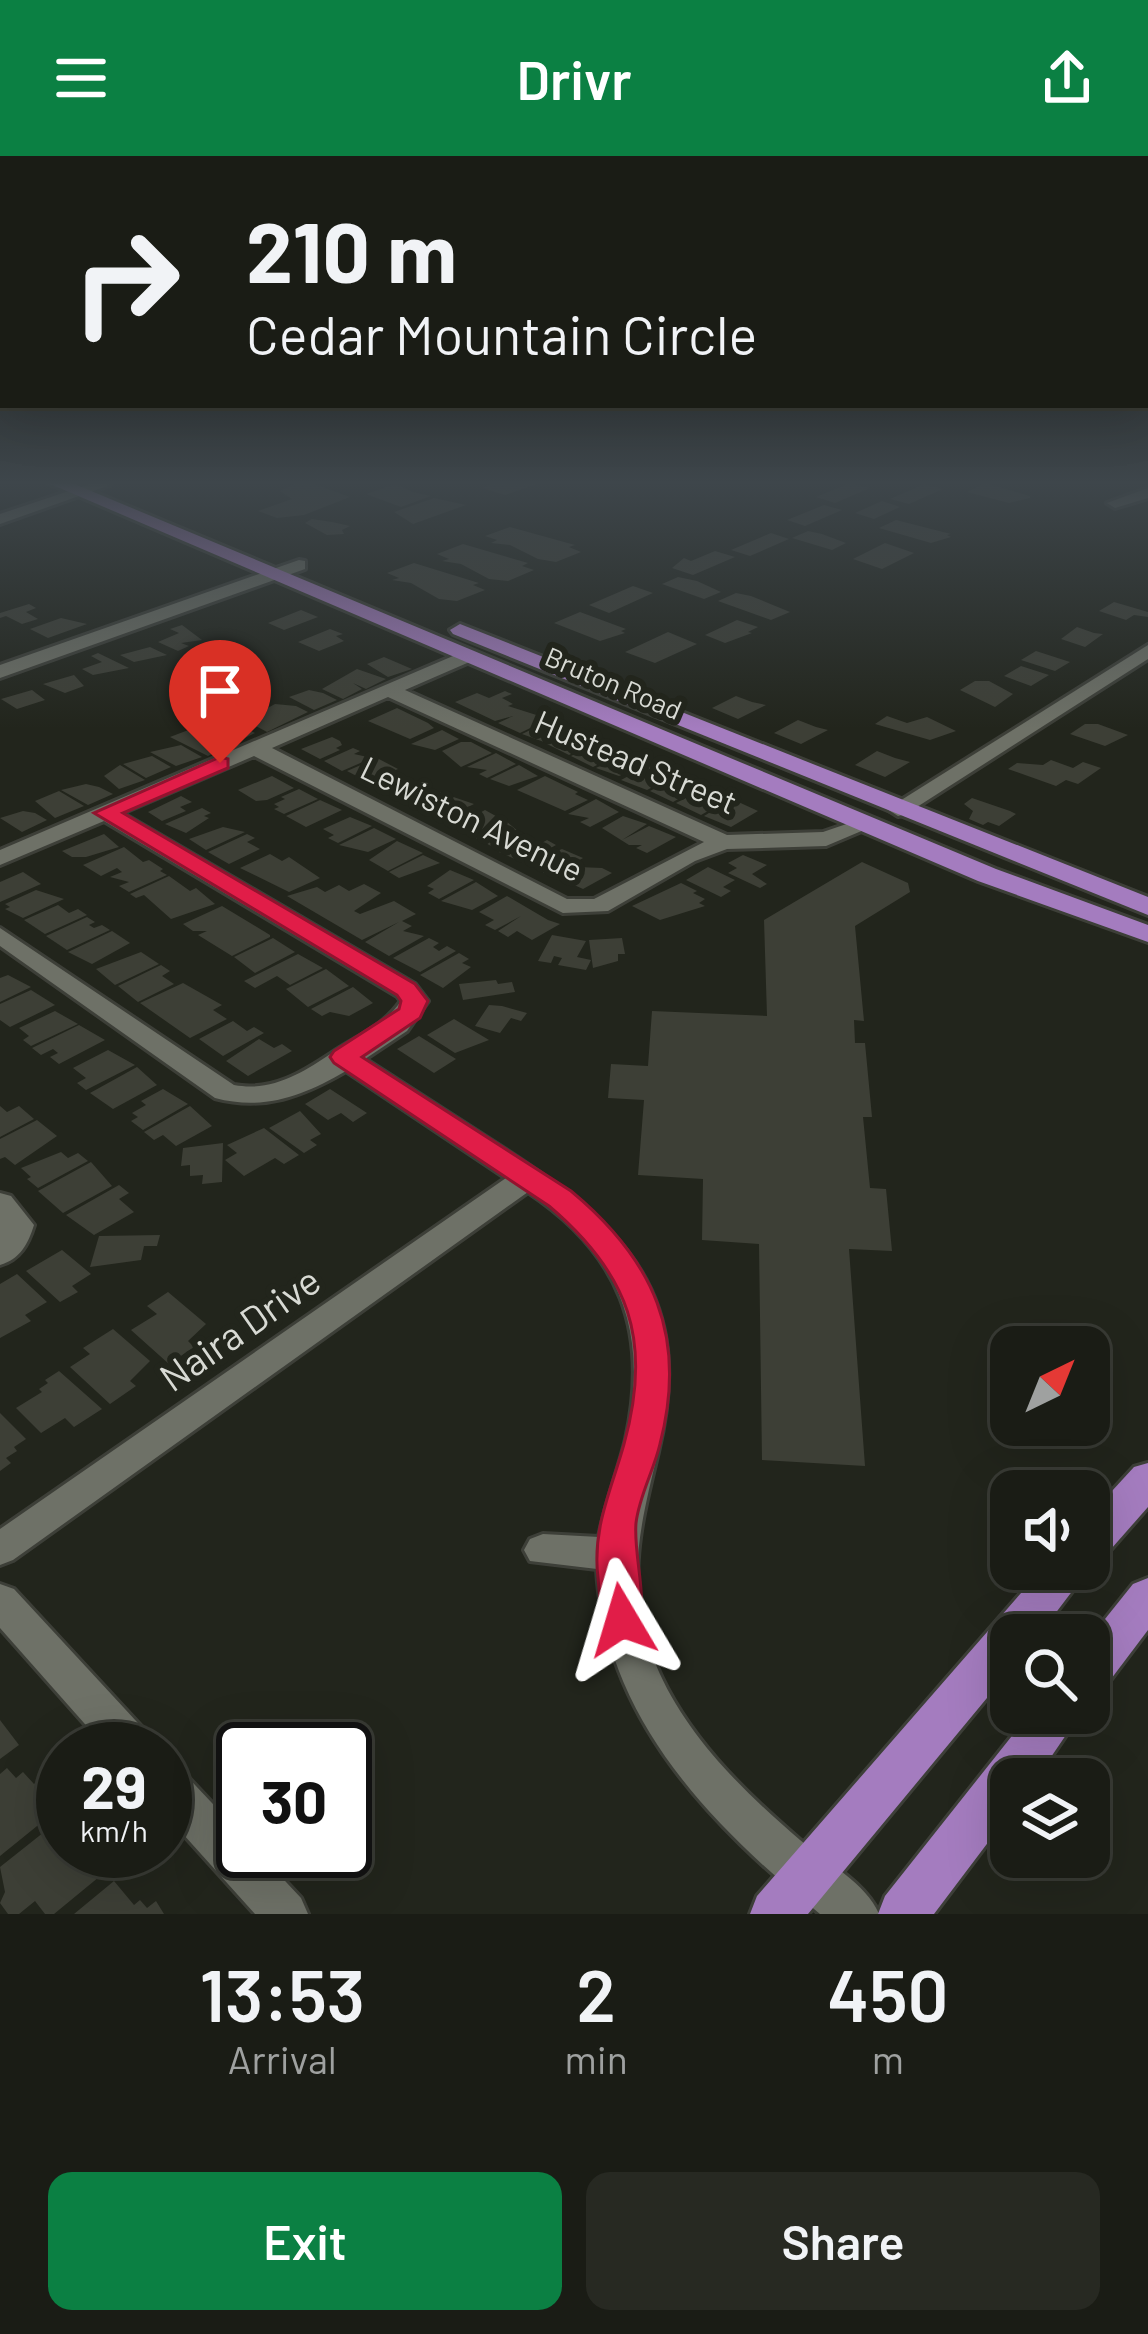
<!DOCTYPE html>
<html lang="en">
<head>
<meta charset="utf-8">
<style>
  :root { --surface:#1a1c15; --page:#272922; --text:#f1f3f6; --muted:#9fa1a0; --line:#383a34; --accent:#0b8043 }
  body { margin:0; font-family:Barlow,sans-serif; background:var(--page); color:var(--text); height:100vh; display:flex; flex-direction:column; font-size:45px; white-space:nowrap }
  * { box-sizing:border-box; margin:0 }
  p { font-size:39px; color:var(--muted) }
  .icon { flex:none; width:66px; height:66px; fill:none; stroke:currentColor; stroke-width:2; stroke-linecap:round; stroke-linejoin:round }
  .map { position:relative; height:1758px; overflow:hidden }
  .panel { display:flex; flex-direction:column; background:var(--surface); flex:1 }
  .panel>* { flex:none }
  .banner { position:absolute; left:0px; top:0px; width:1149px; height:252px; box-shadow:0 12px 48px #0002,0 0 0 3px var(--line); background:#1a1c15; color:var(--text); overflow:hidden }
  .needle { width:78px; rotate:43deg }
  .buttons { position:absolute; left:990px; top:1170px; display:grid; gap:24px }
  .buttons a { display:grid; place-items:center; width:120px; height:120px; border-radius:24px; background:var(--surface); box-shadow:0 12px 48px #0002,0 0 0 3px var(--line); font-size:60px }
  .speed { position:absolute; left:36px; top:1566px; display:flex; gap:24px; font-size:60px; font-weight:700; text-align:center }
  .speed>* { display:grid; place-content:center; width:156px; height:156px; border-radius:50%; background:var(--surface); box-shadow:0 12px 48px #0002,0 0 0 3px var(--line); line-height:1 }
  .speed small { font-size:30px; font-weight:400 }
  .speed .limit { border:6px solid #111; border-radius:18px; background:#fff; color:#111 }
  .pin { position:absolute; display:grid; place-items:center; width:102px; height:102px; color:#fff; margin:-123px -51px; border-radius:50% 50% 50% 0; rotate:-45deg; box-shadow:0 0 12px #0007 }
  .pin .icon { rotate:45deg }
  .me { position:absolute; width:132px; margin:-66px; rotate:353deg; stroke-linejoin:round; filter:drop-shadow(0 0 9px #0008) }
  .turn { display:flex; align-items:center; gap:42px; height:252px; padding:0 48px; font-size:54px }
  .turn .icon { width:156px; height:156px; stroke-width:2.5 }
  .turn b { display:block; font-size:84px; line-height:102px }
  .eta { display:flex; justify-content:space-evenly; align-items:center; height:204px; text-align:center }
  .eta b { font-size:72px; font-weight:600; line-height:84px }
  .action { display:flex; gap:24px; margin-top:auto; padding:24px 48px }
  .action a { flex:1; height:138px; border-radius:24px; background:var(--accent); color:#fff; font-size:48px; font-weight:600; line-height:138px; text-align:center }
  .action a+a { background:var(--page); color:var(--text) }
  header { display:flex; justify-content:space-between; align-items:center; height:156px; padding:0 48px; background:var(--accent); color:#fff; font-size:54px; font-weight:600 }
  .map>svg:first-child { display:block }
  .building { fill:#3d3f36 }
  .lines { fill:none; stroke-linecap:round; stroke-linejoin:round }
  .minor-casing { stroke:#3d3f38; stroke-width:6 }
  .major-casing { stroke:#3d3f38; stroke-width:6 }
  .minor { fill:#6e7167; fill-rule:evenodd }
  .major { fill:#a47cbf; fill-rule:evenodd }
  .route { fill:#e11d48; stroke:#92132f; stroke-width:3 }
  .labels { text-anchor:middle; stroke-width:12; stroke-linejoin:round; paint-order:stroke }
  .far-street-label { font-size:27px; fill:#d8dad4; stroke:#22251c }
  .street-label { font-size:33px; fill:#d8dad4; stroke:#22251c }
  .near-street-label { font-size:39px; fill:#d8dad4; stroke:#22251c }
</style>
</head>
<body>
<header><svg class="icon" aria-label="menu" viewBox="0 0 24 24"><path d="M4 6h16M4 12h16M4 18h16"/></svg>Drivr<svg class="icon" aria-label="share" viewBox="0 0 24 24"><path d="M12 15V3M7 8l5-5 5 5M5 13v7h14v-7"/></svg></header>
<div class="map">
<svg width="1148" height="1758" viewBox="0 0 1148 1758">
  <rect width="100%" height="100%" fill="#22251c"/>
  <g class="building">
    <polygon points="296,327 312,327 350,341 304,359 277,362 258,355 292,343 280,335"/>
    <polygon points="493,327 537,327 537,328 505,339 482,332"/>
    <polygon points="850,327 870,332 835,347 816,341"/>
    <polygon points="985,327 1030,340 1030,342 1009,347 967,336"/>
    <polygon points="396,328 413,336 431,340 401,351 366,338"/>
    <polygon points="924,328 943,333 909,348 890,343"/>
    <polygon points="434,342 466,349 413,368 394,356"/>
    <polygon points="882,345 900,351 874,363 855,357"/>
    <polygon points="824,349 842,354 805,370 787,364"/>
    <polygon points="312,363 332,366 350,370 342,374 344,378 327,379 305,367"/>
    <polygon points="896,364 951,378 947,379 951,381 931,387 879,372"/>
    <polygon points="510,371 575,389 569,391 581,396 556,406 538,403 510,389 491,387 497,384 485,380"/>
    <polygon points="808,375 822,378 846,387 832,394 792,382"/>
    <polygon points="771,377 789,383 750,400 731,394"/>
    <polygon points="885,387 914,397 882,413 853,403"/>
    <polygon points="463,388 528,407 522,410 534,414 508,425 489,423 461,408 442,405 449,403 437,398"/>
    <polygon points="715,395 735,401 693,419 672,412 684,402 691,405"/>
    <polygon points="414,407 479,427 473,429 485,434 457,445 439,443 411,427 392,424 399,422 387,417"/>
    <polygon points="678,421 697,425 721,436 704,443 662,428"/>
    <polygon points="633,430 653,437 609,457 589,449"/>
    <polygon points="736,437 751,440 790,456 771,464 718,445"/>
    <polygon points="1114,446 1148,456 1148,461 1134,459 1126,464 1099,455"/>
    <polygon points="29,448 36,452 26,456 38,463 22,468 6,460 0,462 0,457"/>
    <polygon points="301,454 318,461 284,474 268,467"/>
    <polygon points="580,456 626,473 621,475 625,477 600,485 554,467"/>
    <polygon points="61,462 87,468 48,482 30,473"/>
    <polygon points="737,464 758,471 748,476 752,477 725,487 705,479"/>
    <polygon points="182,469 202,484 181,487 189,490 178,495 158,486 179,477 170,473"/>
    <polygon points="1077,471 1094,477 1103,478 1085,491 1061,483"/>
    <polygon points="330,473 343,478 336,480 344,485 319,495 298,486"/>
    <polygon points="668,476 697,488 655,507 625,496"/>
    <polygon points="150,491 167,499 134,506 120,499"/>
    <polygon points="1036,495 1070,506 1055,515 1021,504"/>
    <polygon points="98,497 129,512 93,519 82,513 102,506 91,500"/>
    <polygon points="384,501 412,513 388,521 367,508"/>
    <polygon points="1021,510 1049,519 1031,530 1004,520"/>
    <polygon points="357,513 386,523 366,533 353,527 362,533 343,543 322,533"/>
    <polygon points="74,519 84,530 65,537 43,528"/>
    <polygon points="975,525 989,525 1013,538 995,551 960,534"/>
    <polygon points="32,534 45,544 17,553 1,543"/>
    <polygon points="309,534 323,537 337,544 314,554 289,541"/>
    <polygon points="505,535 512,538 502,542 513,548 508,550 549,563 520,577 498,567 513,560 495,565 455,546 477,537 489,542"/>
    <polygon points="736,540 752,546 766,549 738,563 712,552"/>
    <polygon points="275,548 296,550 308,556 267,576 245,564"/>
    <polygon points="397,552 428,567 434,572 410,583 368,565"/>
    <polygon points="887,560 907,567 927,561 956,575 930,584 875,568"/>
    <polygon points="551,564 561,568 555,571 562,574 553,579 556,580 544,586 522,578"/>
    <polygon points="798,564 816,571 828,574 801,588 774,577"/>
    <polygon points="1085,568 1098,568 1128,579 1105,590 1070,578"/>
    <polygon points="217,569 241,570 255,577 208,600 170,581 191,573 201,578"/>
    <polygon points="442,574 459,583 435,594 411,588"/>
    <polygon points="568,578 583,585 598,585 569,599 547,588"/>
    <polygon points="332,581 340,585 342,589 336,592 340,594 320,603 301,593"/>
    <polygon points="461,586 471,586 492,597 461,611 442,595"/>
    <polygon points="600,586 621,597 593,611 571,600"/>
    <polygon points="181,589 202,601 176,610 150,596"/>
    <polygon points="353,592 360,595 354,598 372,602 342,615 324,605"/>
    <polygon points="877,595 895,602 910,606 885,621 855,609"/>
    <polygon points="496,597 516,608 487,622 479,618 487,614 467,611"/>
    <polygon points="626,597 643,610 619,620 596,612"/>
    <polygon points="152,600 171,611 146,622 123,608"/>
    <polygon points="377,602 398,613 368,626 347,615"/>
    <polygon points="1051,604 1073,612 1083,606 1101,612 1078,628 1066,624 1056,630 1008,613 1017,607 1043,609"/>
    <polygon points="120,609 145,624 119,633 104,620"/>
    <polygon points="519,609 538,620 509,630 490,623"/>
    <polygon points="649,609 676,619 647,634 621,624"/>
    <polygon points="403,619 414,625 429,627 397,642 378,631"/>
    <polygon points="272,620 294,632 267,644 256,645 238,634"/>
    <polygon points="545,620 578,636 575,638 588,644 565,655 517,634"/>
    <polygon points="678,620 696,633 673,646 650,635"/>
    <polygon points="86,628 99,631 113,638 88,649 61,634"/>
    <polygon points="299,633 318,643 284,658 274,653 279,651 274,648 285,643 281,641"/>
    <polygon points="430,633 474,648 460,655 472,661 485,654 503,664 471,680 424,655 449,641 428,651 410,642"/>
    <polygon points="703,633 731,642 701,659 676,647"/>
    <polygon points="59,635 84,650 55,662 35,645"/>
    <polygon points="181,640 192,646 180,651 186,655 162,665 148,656"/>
    <polygon points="972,642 1010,655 1016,658 999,670 988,666 983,669 969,663 973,655 964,648"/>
    <polygon points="596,643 619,656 590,671 580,666 589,662 568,658"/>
    <polygon points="732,643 758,655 731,671 704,660"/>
    <polygon points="320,644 342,654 306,671 286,660"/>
    <polygon points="202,652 211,657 204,660 209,662 186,677 165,668"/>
    <polygon points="23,655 35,657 47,664 22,676 0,662"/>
    <polygon points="623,660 647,668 622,684 649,670 676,681 647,697 636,692 642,689 629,689 602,672"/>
    <polygon points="350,661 372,670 338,687 328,682 334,679 323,673"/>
    <polygon points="506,665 519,676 495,692 474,681"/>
    <polygon points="223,671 245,676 206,694 189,683"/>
    <polygon points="374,672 396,683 368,696 339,689"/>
    <polygon points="104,678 119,691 86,701 72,701 62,695"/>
    <polygon points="247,678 255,682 247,686 260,693 229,708 208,696"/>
    <polygon points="526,681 540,688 547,684 556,689 524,707 499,696"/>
    <polygon points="397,685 423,697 388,715 369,704"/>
    <polygon points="124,691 143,706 149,704 163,713 160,715 167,719 129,736 119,730 129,726 110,721 122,716 117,712 101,720 83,709"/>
    <polygon points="562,693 583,702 551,721 528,707"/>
    <polygon points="270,698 282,705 289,701 320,722 289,736 240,712"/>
    <polygon points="423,699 440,707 399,722 389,716"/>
    <polygon points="743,699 767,709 752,718 767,728 760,732 728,717 737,712 728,707"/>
    <polygon points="862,706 908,727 910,736 855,770 864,865 854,864 855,887 865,887 872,961 863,961 870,1032 886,1033 892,1095 849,1093 865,1310 762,1304 759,1088 702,1084 703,1023 638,1019 644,944 608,942 611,908 648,910 652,855 767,860 764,764"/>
    <polygon points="578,711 602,712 612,717 583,733 559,722"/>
    <polygon points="708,711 735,724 723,731 731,735 721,741 686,724"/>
    <polygon points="450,714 474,724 439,743 428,737 434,733 427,730"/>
    <polygon points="23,716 41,728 0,746 0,726"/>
    <polygon points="169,720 190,735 196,732 215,748 171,763 144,739 136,742 130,738"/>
    <polygon points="476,726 498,740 472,754 441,745"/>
    <polygon points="681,727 697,735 693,737 705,743 699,747 705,750 660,764 632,750"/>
    <polygon points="364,728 381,737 354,755 360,758 394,745 416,758 402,765 412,770 403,775 424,780 389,800 365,786 399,766 362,784 287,740 317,731 325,736 339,729 349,735"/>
    <polygon points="36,734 64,743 23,762 5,753 10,751 5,748"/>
    <polygon points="507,740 548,764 560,768 532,784 517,775 508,781 498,775 521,760 495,774 485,769 494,764 479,756"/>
    <polygon points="58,749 69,757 78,753 87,759 45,778 24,764"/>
    <polygon points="222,750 270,779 270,781 232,800 198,779 207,775 193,775 183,768"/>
    <polygon points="87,761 95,766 89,769 94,772 102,769 110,774 67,794 46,780"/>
    <polygon points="112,775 130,787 92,808 68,796"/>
    <polygon points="552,779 586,785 577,801 591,804 586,814 558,809 562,802 554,800 551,807 538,805"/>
    <polygon points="273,782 295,796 255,817 234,801"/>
    <polygon points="429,782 439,787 433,791 439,795 447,790 456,795 420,816 393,802"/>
    <polygon points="622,782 625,798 618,798 618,805 593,812 589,784"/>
    <polygon points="141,796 159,808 115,829 96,813"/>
    <polygon points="459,797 469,803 462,807 471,811 443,832 420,819"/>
    <polygon points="298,798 323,812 290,829 277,820 255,832 244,825"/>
    <polygon points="161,809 170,815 162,820 174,828 138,846 118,830"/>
    <polygon points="326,813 349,830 308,851 286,833"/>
    <polygon points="8,819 31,831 0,846 0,822"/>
    <polygon points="496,824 498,828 512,826 515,836 463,844 459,828"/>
    <polygon points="183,827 222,849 213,854 227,863 190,882 140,847"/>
    <polygon points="353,831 373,847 349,860 330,856 322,860 311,853"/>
    <polygon points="31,834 55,849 10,871 0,864 0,848"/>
    <polygon points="489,849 502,850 527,857 521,865 511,862 500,877 475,870"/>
    <polygon points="55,855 78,868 31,890 23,884 29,880 19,872"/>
    <polygon points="454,863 489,884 455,897 427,879"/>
    <polygon points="233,865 247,875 254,871 264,877 223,900 199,883"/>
    <polygon points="79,869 105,884 59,908 50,901 58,897 53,893 41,899 32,892"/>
    <polygon points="419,880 456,903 434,917 397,893"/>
    <polygon points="259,883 274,892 282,888 292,895 248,920 226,905"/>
    <polygon points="108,894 135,909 86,934 77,927 86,922 73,912"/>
    <polygon points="137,911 157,929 113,953 90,937"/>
    <polygon points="163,933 188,948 143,974 131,965 138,961 132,957 146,949 141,945"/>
    <polygon points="330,933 367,957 353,966 341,957 328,964 305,948"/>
    <polygon points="0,950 7,956 19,950 34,963 0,981"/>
    <polygon points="190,950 212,970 176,990 163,979 154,984 144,976"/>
    <polygon points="300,955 321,978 310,984 317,989 304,997 269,972"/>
    <polygon points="37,964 57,980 15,1009 5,1001 0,1003 0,983"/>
    <polygon points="264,972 299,999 284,1008 275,1002 244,1020 225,1004 237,997 227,989"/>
    <polygon points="223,987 222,1026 202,1028 203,1019 190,1020 190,1009 181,1010 183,992"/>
    <polygon points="61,996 68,1002 78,997 88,1005 38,1032 27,1023 31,1021 21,1012"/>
    <polygon points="91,1006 112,1030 63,1057 38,1035"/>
    <polygon points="119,1029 129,1037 119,1043 134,1056 94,1079 66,1059"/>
    <polygon points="160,1079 157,1090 144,1090 141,1104 90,1111 99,1080"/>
    <polygon points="62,1094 91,1118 72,1130 78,1136 60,1146 26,1115"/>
    <polygon points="17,1118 47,1146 25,1159 31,1165 0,1182 0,1128"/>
    <polygon points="168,1136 206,1168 188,1185 194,1191 169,1208 131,1174 157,1158 147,1150"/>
    <polygon points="113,1173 150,1205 130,1225 136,1230 110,1248 70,1211 90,1198 83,1192"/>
    <polygon points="59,1215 102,1253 74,1271 65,1262 41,1277 16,1252 42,1236 39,1233 48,1227 45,1224"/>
    <polygon points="0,1257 26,1283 14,1291 17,1295 6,1302 11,1307 0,1315"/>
    <polygon points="0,1564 19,1589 0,1603"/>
    <polygon points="7,1612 16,1622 23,1616 34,1628 45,1619 63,1641 63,1649 0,1700 0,1618"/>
    <polygon points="63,1661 63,1695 91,1695 96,1700 88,1707 99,1721 54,1758 45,1758 35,1745 19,1758 8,1758 0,1747 5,1736 0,1711"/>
    <polygon points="114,1725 134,1749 140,1744 147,1752 156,1745 164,1758 74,1758"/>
  </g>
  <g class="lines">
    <g class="minor-casing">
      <g id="minor">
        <polygon points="93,327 110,329 0,368 0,358"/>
        <polygon points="1148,332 1148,342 1115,352 1107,347"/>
        <polygon points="299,404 305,405 305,413 0,522 0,509"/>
        <polygon points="1148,489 1148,503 906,658 898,660 887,653"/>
        <path d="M467 494 477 500 474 504 405 534 727 679 823 676 867 661 878 668 826 690 727 693 695 705 608 755 563 757 254 600 122 657 415 828 428 845 407 875 365 903C411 933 457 962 503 992 625 1071 696 1139 658 1296 639 1375 624 1430 656 1509 685 1579 744 1636 800 1684 826 1706 866 1727 879 1758H820C711 1669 605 1562 597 1413L530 1405 524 1394 530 1383 543 1378 599 1381C605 1348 618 1316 626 1283 650 1175 620 1097 528 1036L13 1404 0 1409V1373L506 1022 346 915C303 940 264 955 215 942L0 790V772L234 929C272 936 302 917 332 897 357 880 383 871 401 845L397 840 104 665 0 709V694ZM388 541 704 686 594 743H567L272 592Z"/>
        <path d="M0 1037 11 1040 34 1069C28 1088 20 1103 0 1109Z"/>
        <polygon points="0,1428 14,1433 149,1579 155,1593 107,1593 0,1472"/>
        <polygon points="165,1607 180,1613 243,1680 243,1695 257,1695 301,1742 308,1758 255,1758 165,1658"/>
      </g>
    </g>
    <g class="major-casing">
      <g id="major">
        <polygon points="48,327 72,327 996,713 1148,769 1148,786 978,725"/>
        <polygon points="460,468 1148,741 1148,759 453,478 450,474"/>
        <polygon points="1148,1307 1148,1351 1104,1401 1089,1407 1089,1360 1134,1311"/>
        <polygon points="1042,1413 1089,1413 1039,1479 1011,1479 1011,1513 808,1758 750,1758 757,1740"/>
        <polygon points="1148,1422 1148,1474 1105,1531 1089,1537 1089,1483 1133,1428"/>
        <polygon points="1030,1557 1081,1557 1036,1623 1011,1623 1011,1656 934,1758 878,1758 885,1740"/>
      </g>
    </g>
    <use href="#minor" class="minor"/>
    <use href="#major" class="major"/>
  </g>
  <linearGradient id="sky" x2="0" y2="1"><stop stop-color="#13140f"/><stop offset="0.57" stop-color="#3e464b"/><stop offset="1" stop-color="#3e464b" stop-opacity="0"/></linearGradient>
  <rect width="1148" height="573" fill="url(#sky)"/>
  <path class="route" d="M220 601 228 603V612L123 657 415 828 428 845 420 862 362 901 571 1035C654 1104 688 1180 660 1288 654 1314 639 1340 636 1367 633 1401 650 1447 636 1477L622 1482 608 1477C600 1460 600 1441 598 1422 592 1372 611 1335 624 1288 653 1184 629 1118 549 1050L334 907 330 901 334 895 399 853 401 845 397 839 94 657Z"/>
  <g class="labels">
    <g class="far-street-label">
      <text transform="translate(613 528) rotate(23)" y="9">Bruton Road</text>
    </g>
    <g class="street-label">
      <text transform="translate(636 606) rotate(23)" y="12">Hustead Street</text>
      <text transform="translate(472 663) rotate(26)" y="12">Lewiston Avenue</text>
    </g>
    <g class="near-street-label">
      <text transform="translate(240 1173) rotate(-35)" y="14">Naira Drive</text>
    </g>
  </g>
</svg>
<div class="buttons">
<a><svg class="needle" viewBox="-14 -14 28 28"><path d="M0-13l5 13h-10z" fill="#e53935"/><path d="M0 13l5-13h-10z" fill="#9fa1a0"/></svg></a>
<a><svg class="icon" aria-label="sound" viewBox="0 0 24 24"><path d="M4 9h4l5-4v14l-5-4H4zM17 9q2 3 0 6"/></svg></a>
<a><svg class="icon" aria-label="search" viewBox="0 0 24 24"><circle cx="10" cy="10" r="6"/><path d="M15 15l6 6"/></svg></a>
<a><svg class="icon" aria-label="layers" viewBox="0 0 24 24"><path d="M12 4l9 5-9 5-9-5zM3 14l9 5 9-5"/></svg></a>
</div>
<div class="speed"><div>29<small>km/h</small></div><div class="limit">30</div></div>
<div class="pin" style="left:220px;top:607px;background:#d93025"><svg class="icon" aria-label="arrive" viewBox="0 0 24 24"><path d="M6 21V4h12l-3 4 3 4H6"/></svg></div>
<svg class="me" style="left:622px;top:1464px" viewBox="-20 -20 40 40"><path d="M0-17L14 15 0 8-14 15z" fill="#e11d48" stroke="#fff" stroke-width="4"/></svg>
<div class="banner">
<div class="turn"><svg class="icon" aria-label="right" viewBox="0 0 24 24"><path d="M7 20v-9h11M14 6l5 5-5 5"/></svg><div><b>210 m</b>Cedar Mountain Circle</div></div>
</div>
</div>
<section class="panel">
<div class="eta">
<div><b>13:53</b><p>Arrival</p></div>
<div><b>2</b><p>min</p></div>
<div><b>450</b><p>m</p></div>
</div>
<div class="action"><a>Exit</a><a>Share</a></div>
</section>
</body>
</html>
